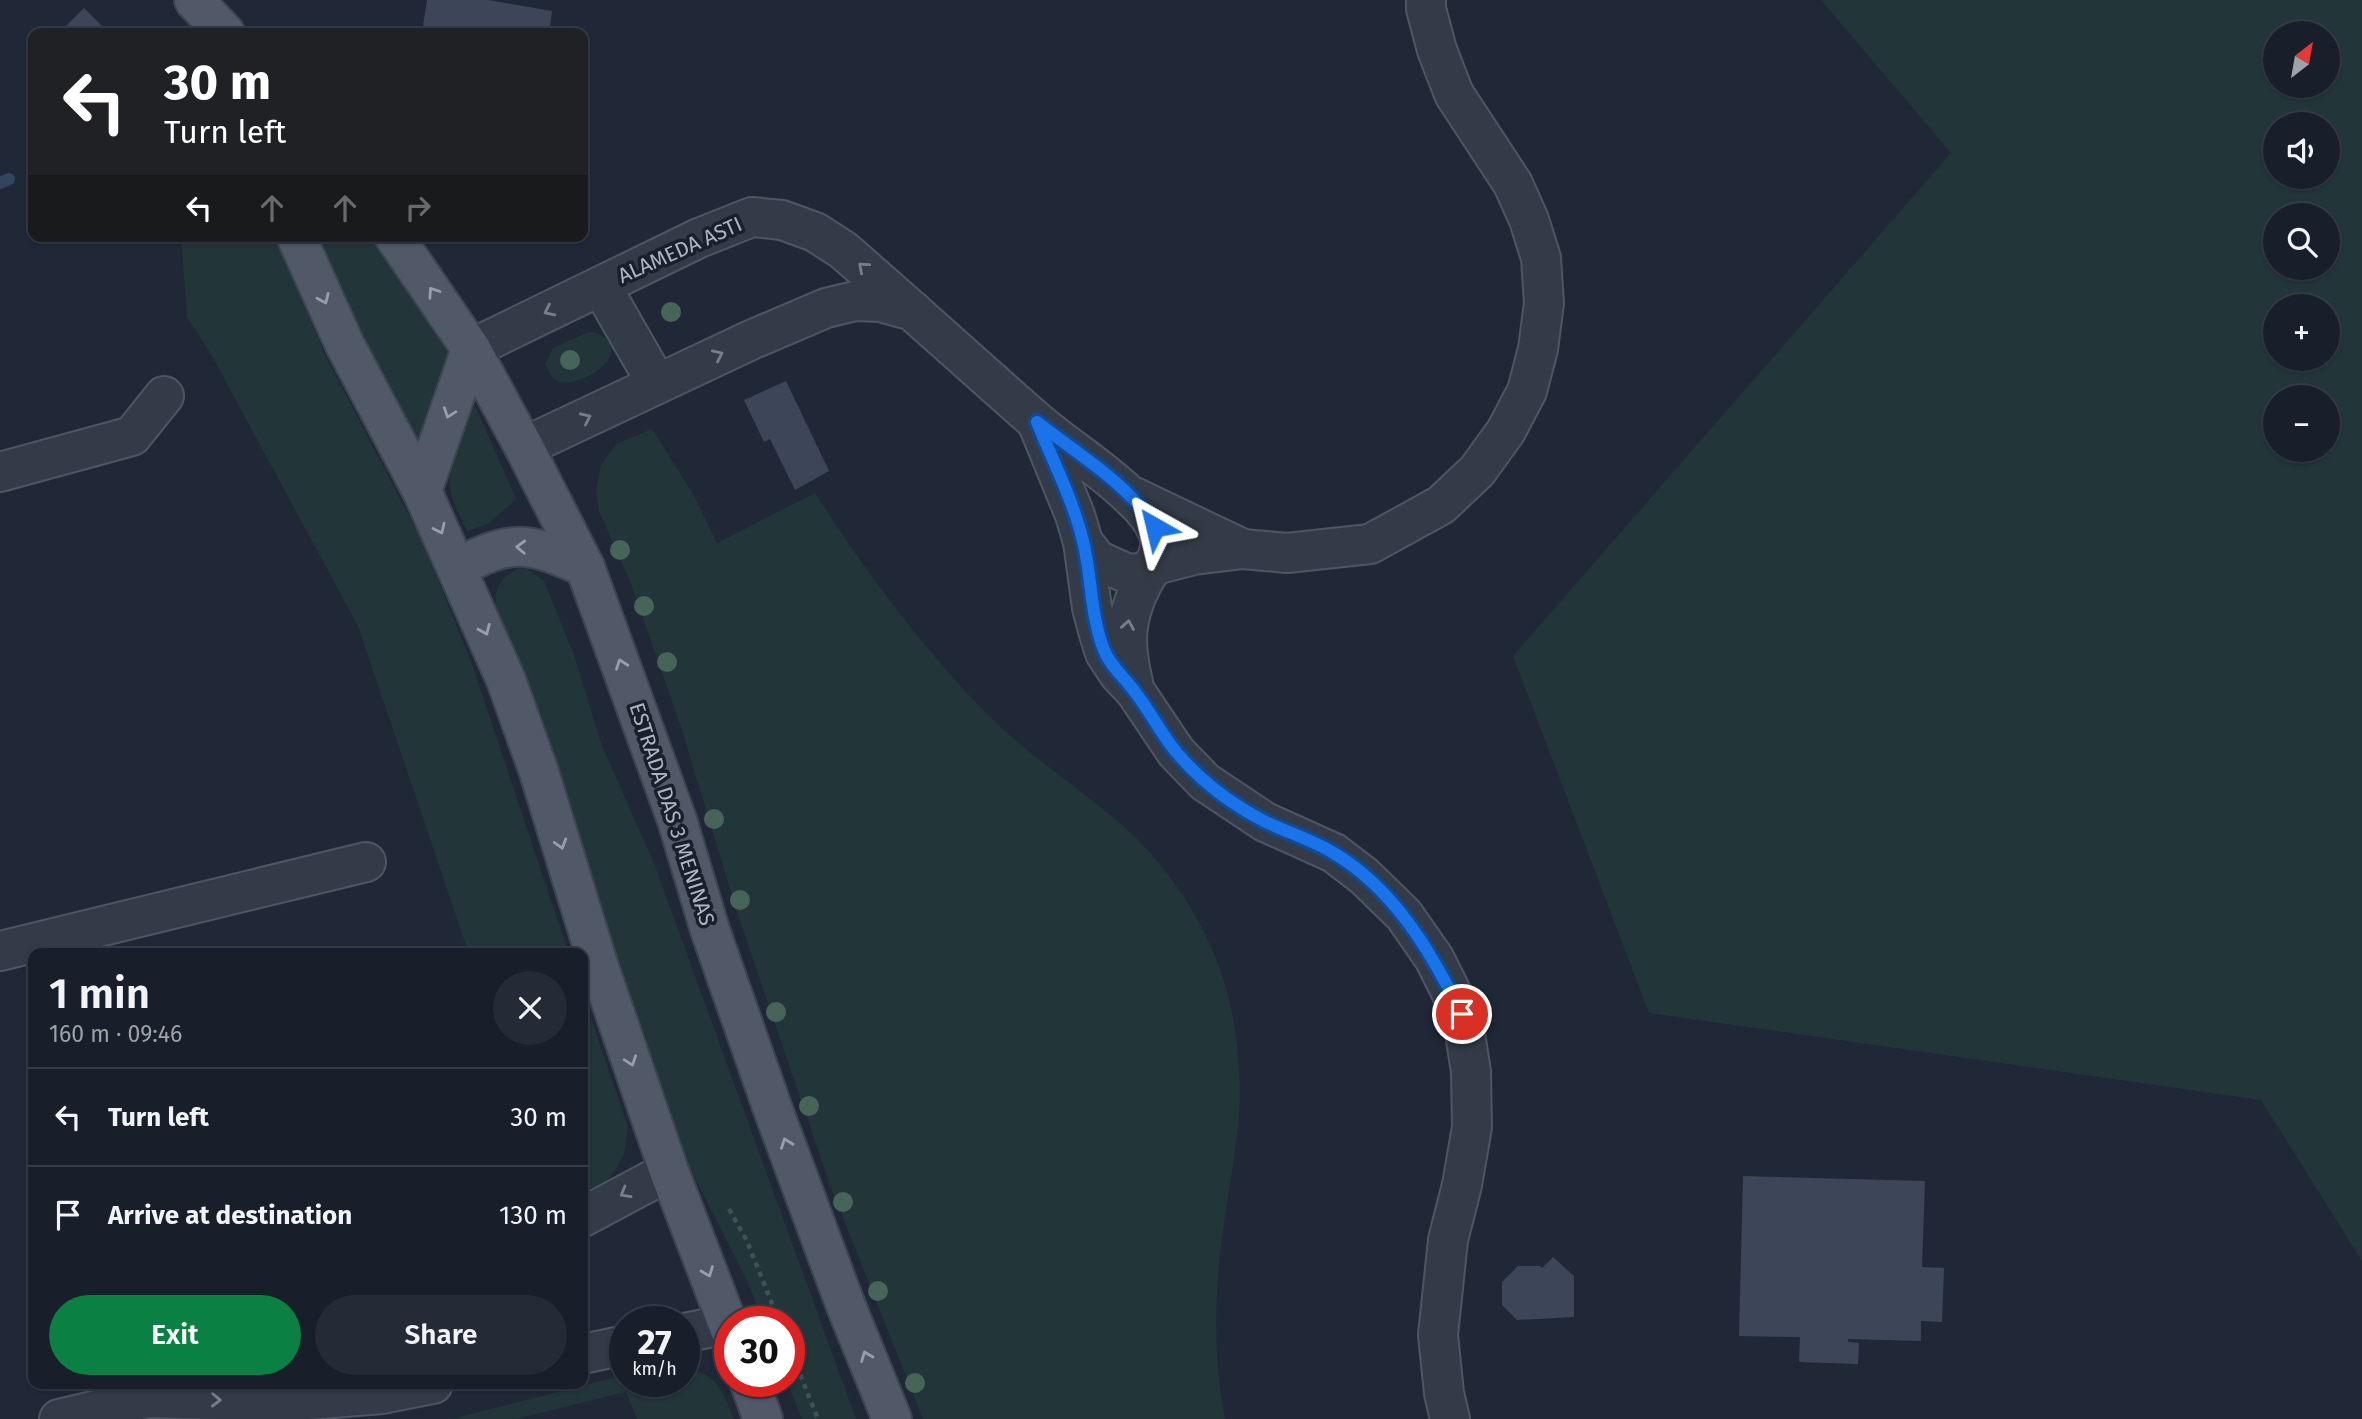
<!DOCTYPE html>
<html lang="en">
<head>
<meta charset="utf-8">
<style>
  :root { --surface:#181e2a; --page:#252b36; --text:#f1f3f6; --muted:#9fa2a8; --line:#363c47; --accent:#0b8043 }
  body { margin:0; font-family:"Fira Sans",sans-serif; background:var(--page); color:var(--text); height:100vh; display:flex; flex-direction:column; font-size:26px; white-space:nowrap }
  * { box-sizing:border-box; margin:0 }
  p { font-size:23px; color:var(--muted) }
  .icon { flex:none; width:38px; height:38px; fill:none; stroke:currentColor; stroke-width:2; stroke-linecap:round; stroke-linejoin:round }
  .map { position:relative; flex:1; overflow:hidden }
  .sheet { position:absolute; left:28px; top:948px; width:560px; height:441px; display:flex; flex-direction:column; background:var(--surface); border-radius:14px; box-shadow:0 2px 5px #0004,0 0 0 2px var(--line) }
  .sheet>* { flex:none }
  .banner { position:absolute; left:28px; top:28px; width:560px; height:214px; border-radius:14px; box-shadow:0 2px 5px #0004,0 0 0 2px var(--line); background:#202124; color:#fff; overflow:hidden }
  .needle { width:46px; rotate:31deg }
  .fabs { position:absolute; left:2263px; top:21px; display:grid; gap:14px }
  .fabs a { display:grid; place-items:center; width:77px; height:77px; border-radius:50%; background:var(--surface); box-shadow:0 2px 5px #0004,0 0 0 2px var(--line); font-size:35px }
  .speed { position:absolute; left:609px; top:1306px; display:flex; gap:14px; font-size:35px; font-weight:700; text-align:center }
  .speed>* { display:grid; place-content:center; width:91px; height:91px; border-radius:50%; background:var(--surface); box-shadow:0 2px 5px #0004,0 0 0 2px var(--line); line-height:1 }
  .speed small { font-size:18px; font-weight:400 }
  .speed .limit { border:10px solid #d22; background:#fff; color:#111 }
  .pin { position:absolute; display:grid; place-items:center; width:60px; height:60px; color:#fff; margin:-30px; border:4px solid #fff; border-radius:50%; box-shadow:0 2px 7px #0007 }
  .me { position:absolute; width:77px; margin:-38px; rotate:323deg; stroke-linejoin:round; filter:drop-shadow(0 0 5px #0008) }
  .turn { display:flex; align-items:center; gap:24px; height:147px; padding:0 21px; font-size:32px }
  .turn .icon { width:91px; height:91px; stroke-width:2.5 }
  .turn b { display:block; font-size:49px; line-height:60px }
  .lanes { display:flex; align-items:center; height:66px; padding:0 21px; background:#0003; justify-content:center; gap:35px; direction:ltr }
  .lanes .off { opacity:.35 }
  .round { display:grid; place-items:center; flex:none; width:74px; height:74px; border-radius:37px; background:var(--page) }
  .summary { display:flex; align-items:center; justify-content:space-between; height:119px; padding:0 21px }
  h1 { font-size:42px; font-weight:600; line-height:52px }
  .cta { display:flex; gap:14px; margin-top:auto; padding:14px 21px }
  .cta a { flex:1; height:80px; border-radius:42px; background:var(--accent); color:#fff; font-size:28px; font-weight:600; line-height:80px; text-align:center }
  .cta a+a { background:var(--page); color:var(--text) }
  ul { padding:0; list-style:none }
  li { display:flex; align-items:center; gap:21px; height:98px; padding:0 21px; border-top:2px solid var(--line) }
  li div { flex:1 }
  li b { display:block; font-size:26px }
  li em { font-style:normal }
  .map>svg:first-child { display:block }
  .green { fill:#223539; fill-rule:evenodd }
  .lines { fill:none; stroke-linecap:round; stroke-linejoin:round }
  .stream { stroke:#334360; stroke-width:12 }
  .building { fill:#3c4658 }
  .minor-casing { stroke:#4e5563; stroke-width:42 }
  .major-casing { stroke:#3d4452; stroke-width:42 }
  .path { stroke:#3f5256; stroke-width:4.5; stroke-dasharray:5 5; stroke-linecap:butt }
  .minor { stroke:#333b48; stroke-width:38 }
  .major { stroke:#515968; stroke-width:38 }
  .tree { fill:#466458 }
  .oneway { stroke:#777e8d }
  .oneway2 { stroke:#979eae }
  .route-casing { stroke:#114b97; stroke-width:18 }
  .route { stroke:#1a73e8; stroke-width:12 }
  .labels { text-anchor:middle; stroke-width:7; stroke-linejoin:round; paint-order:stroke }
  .street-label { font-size:21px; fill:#aeb5c5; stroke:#19202c }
</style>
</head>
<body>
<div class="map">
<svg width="2362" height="1419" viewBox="0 0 2362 1419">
  <rect width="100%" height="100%" fill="#202838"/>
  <g class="green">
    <path d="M1821 0H2362V1261L2261 1100 1649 1013 1513 656 1951 153ZM2328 33V86H2275V33ZM2275 124H2328V177H2275ZM2275 215H2328V268H2275ZM2328 306V359H2275V306ZM2328 397V450H2275V397Z"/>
    <polygon points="181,236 276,236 323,351 420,537 447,602 473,667 569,954 469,954 358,626 212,356 187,317"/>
    <polygon points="318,236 374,236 424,312 459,372 422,451 341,298"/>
    <path d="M589 332C596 333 603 334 608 341 626 363 568 393 554 379 550 376 548 368 545 364L553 348Z"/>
    <path d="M473 401 516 499 488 524 467 531C462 520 455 508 452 496 442 464 460 430 473 401Z"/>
    <path d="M652 429 693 494 717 543 815 493C862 567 921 645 982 709 1023 751 1071 782 1116 820 1174 868 1220 943 1233 1018 1239 1053 1242 1091 1238 1126 1234 1166 1226 1206 1221 1245 1214 1303 1214 1362 1225 1419H923L830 1185 737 912 682 730 630 581 599 511 596 490 601 465 616 444Z"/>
    <path d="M519 568 528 569 544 581 574 655 601 743 655 866 856 1419H802L787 1381H789V1321H763L748 1283 674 1136 558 769 529 686 496 607C494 587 501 577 519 568Z"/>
    <polygon points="583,995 628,1127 624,1154 616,1169 607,1181 583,1192"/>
    <path d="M684 1368C717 1374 723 1391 734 1419H637L626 1392 515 1419H450L621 1376 625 1375V1381H684Z"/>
  </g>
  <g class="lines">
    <polyline class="stream" points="0,183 9,179"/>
  </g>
  <g class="building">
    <polygon points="427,0 488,0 552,11 549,33 422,33"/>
    <polygon points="84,8 109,33 59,33"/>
    <polygon points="786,381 829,471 795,490 770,439 764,442 744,400"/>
    <polygon points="1743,1176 1925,1181 1922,1267 1944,1268 1942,1322 1921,1321 1921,1341 1848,1339 1848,1342 1859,1343 1858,1364 1799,1362 1800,1337 1739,1336"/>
    <polygon points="1553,1257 1574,1276 1574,1317 1517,1320 1502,1305 1502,1282 1518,1266 1540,1266 1542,1268"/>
  </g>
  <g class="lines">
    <g class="minor-casing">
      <g id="minor">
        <polyline points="601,286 657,384"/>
        <path d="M471 349 699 238 752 217 782 220 815 232 843 250C908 306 971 364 1035 420 1066 447 1102 468 1131 497 1143 507 1158 525 1160 541 1161 559 1149 570 1142 584 1124 619 1124 645 1133 682"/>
        <polyline points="1037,422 1075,515 1083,542 1092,608 1099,634 1105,653 1119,674 1135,691 1176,752 1205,782 1265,822 1334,853 1364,876 1404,915 1434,958 1462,1014 1471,1072 1472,1127 1462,1185 1448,1240 1438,1335 1444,1393 1450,1419"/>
        <polyline points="524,447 751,340 826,308 855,301 880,302 913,311"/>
        <polyline points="0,472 132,436 164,396"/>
        <polyline points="1134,497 1243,549"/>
        <polyline points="1083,542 1097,560 1126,573 1140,574 1155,565 1194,555 1243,549 1287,553 1370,544 1441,505 1477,471 1506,431 1527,391 1538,349 1544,303 1541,258 1529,220 1513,184 1454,94 1437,50 1426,9 1426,0"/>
        <polyline points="0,951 366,862"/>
        <polyline points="583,1217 669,1171"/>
        <polyline points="684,1333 728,1324"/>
        <polyline points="583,1354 625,1345"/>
        <polyline points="59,1419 148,1398 285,1402 382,1394 433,1384"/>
      </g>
    </g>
    <g class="major-casing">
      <g id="major">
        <polyline points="194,0 225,33"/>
        <polyline points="296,236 345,345 422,491 506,680 539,772 599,967 669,1171 730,1330"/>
        <polyline points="394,236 471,349 524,447 585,567 677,820 710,930 775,1115 846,1306 892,1419"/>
        <polyline points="422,491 471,349"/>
        <path d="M458 567C515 538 527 542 585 567"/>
        <polyline points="749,1381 763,1419"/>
      </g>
    </g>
    <g class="path">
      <polyline points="729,1209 747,1241 779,1321"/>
      <polyline points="789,1347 818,1419"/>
    </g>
    <use href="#minor" class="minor"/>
    <use href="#major" class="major"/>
  </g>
  <g class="tree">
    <circle cx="671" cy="312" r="10"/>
    <circle cx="570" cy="360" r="10"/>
    <circle cx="620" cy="550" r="10"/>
    <circle cx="644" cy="606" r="10"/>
    <circle cx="667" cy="662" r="10"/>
    <circle cx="714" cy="819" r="10"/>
    <circle cx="740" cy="900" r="10"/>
    <circle cx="776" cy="1012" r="10"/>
    <circle cx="809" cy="1106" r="10"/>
    <circle cx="843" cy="1202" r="10"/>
    <circle cx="878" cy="1291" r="10"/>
    <circle cx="915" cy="1383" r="10"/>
  </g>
  <defs><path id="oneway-chevron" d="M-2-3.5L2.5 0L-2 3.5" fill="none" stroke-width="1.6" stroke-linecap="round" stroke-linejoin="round" transform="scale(1.75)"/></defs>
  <g class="oneway">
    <use href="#oneway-chevron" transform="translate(863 267) rotate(-139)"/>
    <use href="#oneway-chevron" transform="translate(549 311) rotate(154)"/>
    <use href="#oneway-chevron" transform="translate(718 355) rotate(-25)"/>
    <use href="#oneway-chevron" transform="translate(586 418) rotate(-25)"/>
    <use href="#oneway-chevron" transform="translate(1128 625) rotate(-80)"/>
    <use href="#oneway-chevron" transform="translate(625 1193) rotate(150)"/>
    <use href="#oneway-chevron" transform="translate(216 1400) rotate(2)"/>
  </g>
  <g class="oneway2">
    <use href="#oneway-chevron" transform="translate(433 292) rotate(-124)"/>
    <use href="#oneway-chevron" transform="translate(324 299) rotate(66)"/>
    <use href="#oneway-chevron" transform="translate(449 413) rotate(109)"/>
    <use href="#oneway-chevron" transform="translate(440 529) rotate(65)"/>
    <use href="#oneway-chevron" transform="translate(521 547) rotate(-178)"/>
    <use href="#oneway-chevron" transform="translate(485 630) rotate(67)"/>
    <use href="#oneway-chevron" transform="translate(621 664) rotate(-110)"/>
    <use href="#oneway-chevron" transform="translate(561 844) rotate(73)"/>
    <use href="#oneway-chevron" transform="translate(631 1061) rotate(71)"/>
    <use href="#oneway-chevron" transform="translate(786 1143) rotate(-110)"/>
    <use href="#oneway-chevron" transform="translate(708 1272) rotate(69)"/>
    <use href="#oneway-chevron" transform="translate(866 1356) rotate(-112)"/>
  </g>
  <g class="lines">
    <g class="route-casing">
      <path id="route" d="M1155 527C1129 484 1076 453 1037 422 1053 461 1073 500 1083 541 1092 577 1090 614 1104 650 1110 666 1125 678 1135 692 1150 711 1161 734 1177 753 1201 781 1231 804 1264 821 1286 832 1310 839 1332 852 1394 888 1431 952 1462 1014"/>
    </g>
    <use href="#route" class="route"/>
  </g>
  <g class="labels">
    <g class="street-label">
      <text transform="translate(680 250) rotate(-24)" y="7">ALAMEDA ASTI</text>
      <text transform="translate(672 814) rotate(72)" y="7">ESTRADA DAS 3 MENINAS</text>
    </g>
  </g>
</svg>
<div class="fabs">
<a><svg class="needle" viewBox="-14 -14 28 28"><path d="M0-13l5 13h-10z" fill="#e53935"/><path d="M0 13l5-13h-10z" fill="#9fa2a8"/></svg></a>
<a><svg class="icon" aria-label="sound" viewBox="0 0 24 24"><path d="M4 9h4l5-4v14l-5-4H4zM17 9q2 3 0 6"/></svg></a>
<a><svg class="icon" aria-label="search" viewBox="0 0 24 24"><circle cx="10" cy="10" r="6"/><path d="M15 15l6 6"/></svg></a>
<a>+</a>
<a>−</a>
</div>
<div class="speed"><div>27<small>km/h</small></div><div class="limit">30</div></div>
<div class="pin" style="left:1462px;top:1014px;background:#d93025"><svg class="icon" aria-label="arrive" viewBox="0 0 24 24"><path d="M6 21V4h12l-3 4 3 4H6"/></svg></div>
<svg class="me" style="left:1155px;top:527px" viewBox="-20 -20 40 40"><path d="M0-17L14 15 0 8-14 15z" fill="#1a73e8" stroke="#fff" stroke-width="4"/></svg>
<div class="banner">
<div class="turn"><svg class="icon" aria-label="left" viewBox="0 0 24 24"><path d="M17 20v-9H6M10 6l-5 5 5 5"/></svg><div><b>30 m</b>Turn left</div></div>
<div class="lanes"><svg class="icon" aria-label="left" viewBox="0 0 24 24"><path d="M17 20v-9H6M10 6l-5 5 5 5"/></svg><svg class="icon off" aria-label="ahead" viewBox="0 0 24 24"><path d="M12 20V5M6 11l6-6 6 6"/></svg><svg class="icon off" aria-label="ahead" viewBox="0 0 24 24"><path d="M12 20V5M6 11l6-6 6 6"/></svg><svg class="icon off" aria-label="right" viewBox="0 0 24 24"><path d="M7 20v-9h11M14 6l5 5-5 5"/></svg></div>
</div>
<section class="sheet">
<div class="summary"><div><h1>1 min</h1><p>160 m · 09:46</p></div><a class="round"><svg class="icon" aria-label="close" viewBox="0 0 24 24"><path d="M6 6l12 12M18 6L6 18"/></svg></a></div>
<ul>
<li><svg class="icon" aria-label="left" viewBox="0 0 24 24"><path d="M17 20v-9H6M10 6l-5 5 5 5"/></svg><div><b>Turn left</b></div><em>30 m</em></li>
<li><svg class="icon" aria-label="arrive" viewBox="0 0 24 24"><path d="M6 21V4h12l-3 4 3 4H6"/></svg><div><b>Arrive at destination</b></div><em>130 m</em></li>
</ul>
<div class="cta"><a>Exit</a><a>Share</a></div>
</section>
</div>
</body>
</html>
